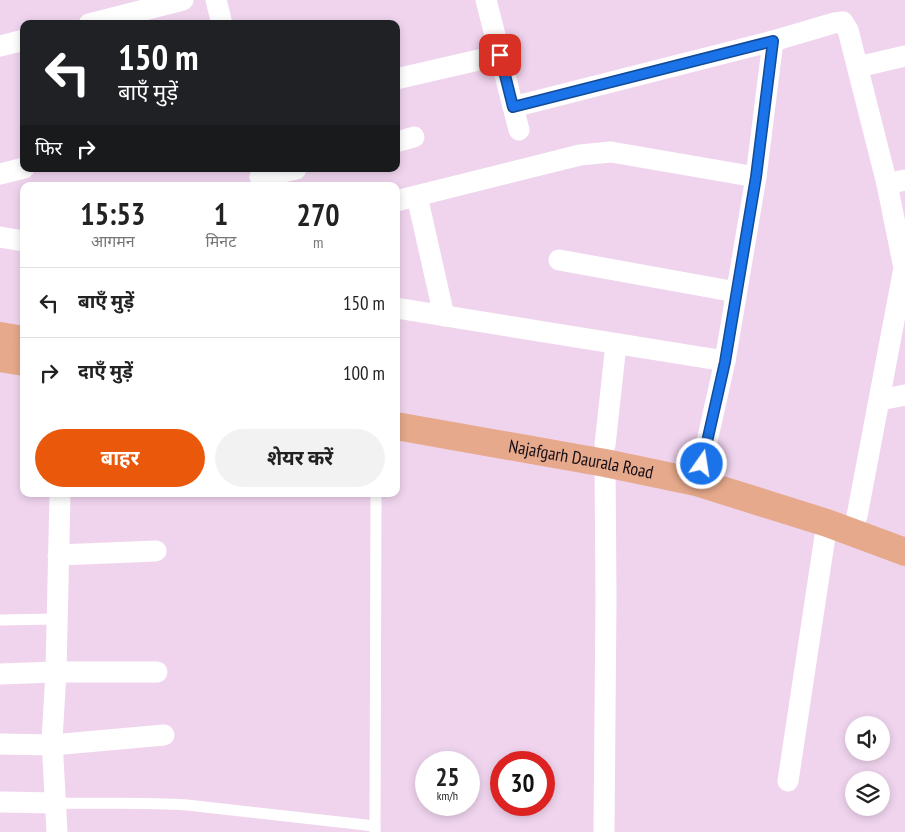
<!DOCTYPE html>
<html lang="hi">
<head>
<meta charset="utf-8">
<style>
  :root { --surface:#fff; --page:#f2f2f2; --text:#222; --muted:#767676; --line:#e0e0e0; --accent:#ea580c }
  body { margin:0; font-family:"PT Sans Narrow","Noto Sans Devanagari",sans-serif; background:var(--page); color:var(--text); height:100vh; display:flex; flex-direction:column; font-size:19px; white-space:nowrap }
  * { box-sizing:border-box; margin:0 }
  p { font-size:16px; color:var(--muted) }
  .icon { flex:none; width:28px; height:28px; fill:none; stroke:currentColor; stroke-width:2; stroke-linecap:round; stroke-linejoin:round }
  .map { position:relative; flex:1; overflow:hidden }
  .details { position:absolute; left:20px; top:182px; width:380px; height:315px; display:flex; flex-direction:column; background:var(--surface); border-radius:10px; box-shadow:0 2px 8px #0003 }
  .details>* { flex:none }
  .guide { position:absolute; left:20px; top:20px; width:380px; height:152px; border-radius:10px; box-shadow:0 2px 8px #0003; background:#202124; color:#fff; overflow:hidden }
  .buttons { position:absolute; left:845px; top:716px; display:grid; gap:10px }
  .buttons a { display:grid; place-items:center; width:45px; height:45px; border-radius:50%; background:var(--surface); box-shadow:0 2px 8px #0003; font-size:25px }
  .speed { position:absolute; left:415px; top:751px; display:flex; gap:10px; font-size:25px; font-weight:700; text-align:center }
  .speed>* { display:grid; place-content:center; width:65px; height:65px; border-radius:50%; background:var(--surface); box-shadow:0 2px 8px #0003; line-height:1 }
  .speed small { font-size:12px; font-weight:400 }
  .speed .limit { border:8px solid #d22; background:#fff; color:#111 }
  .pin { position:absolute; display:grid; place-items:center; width:42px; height:42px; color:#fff; margin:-21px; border-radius:10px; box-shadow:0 2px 8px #0006 }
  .me { position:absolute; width:55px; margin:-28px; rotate:13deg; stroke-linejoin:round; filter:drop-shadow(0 0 4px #0008) }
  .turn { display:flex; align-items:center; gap:18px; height:105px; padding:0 15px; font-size:22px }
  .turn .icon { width:65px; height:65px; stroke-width:2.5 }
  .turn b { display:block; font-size:35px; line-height:42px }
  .then { display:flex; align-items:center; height:48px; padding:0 15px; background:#0003; gap:10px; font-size:19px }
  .eta { display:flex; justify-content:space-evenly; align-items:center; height:85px; text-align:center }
  .eta b { font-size:30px; font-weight:700; line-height:35px }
  .cta { display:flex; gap:10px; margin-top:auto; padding:10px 15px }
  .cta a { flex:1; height:58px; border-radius:30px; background:var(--accent); color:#fff; font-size:20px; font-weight:700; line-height:58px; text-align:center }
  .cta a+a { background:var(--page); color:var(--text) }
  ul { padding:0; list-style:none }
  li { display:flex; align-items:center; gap:15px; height:70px; padding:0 15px; border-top:1px solid var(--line) }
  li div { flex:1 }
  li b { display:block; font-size:19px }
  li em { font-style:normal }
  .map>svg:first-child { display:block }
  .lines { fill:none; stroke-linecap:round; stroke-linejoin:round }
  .lane { stroke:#fff; stroke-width:11 }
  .street { stroke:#fff; stroke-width:21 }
  .primary { stroke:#e6a98b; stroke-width:28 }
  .route-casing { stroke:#114b97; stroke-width:12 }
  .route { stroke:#1a73e8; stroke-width:9 }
  .labels { text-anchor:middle; stroke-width:4.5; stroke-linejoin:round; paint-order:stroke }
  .street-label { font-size:18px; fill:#170d16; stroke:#f0d4ee }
</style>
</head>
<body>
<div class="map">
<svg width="905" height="832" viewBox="0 0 905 832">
  <rect width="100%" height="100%" fill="#f0d4ee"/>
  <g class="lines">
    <g class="lane">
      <polyline points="0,620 57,619"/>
      <path d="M56 803C99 804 143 802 187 805L375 826"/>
      <polyline points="375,832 376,494"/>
    </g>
    <g class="street">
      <polyline points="216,0 222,24"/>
      <polyline points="486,0 519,130"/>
      <polyline points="89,24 183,0"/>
      <polyline points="0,46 24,40"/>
      <polyline points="858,67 905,56"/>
      <polyline points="396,79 500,55"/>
      <polyline points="513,107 773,41 834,23 843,22 848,30 887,184 904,268 857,516"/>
      <polyline points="396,142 414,137"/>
      <polyline points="0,174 24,168"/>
      <polyline points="260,177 296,169"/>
      <polyline points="887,184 905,180"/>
      <polyline points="417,196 444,316"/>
      <polyline points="396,201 580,155 611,152 756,177"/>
      <polyline points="0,237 24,241"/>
      <polyline points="559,260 736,292"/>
      <polyline points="396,308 725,361"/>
      <polyline points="880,400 905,395"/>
      <polyline points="605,445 616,344"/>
      <polyline points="702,464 725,361 756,177 773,41"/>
      <polyline points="58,555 156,551"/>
      <polyline points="0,674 56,672 157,672"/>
      <polyline points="0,744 52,745 164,735"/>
      <polyline points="788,781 827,523"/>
      <polyline points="0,802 56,803"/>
      <polyline points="57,832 52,740 56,672 60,494"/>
      <polyline points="604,832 606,598 605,463"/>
    </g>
    <g class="primary">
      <polyline points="0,336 24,340"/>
      <polyline points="0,358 24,362"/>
      <path id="s1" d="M396 426 605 463 696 482 827 523 905 552"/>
    </g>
  </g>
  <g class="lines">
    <g class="route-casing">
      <polyline id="route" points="500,55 513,107 773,41 756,177 725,362 702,464"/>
    </g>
    <use href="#route" class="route"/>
  </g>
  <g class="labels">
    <g class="street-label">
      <text dy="6" stroke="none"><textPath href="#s1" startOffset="188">Najafgarh Daurala Road</textPath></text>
    </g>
  </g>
</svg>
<div class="buttons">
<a><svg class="icon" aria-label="sound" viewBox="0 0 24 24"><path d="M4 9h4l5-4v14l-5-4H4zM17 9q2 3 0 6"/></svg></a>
<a><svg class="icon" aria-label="layers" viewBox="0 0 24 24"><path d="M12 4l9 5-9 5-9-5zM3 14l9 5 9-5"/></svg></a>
</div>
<div class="speed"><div>25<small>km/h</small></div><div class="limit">30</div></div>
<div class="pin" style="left:500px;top:55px;background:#d93025"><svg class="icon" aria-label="arrive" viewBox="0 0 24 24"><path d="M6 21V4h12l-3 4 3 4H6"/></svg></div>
<svg class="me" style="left:702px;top:464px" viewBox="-20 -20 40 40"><circle r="17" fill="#1a73e8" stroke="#fff" stroke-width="3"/><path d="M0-11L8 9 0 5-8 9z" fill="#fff"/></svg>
<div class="guide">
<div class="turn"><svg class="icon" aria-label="left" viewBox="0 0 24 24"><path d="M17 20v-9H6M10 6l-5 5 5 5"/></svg><div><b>150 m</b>बाएँ मुड़ें</div></div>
<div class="then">फिर<svg class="icon" aria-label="right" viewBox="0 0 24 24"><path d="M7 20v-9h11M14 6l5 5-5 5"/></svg></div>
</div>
<section class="details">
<div class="eta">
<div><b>15:53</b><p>आगमन</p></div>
<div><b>1</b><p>मिनट</p></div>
<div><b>270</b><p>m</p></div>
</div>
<ul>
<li><svg class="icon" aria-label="left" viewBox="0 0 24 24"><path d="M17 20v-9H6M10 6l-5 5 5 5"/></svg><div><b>बाएँ मुड़ें</b></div><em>150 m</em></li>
<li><svg class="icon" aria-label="right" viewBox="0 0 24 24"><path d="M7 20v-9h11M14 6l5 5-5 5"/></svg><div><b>दाएँ मुड़ें</b></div><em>100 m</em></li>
</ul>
<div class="cta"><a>बाहर</a><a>शेयर करें</a></div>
</section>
</div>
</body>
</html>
